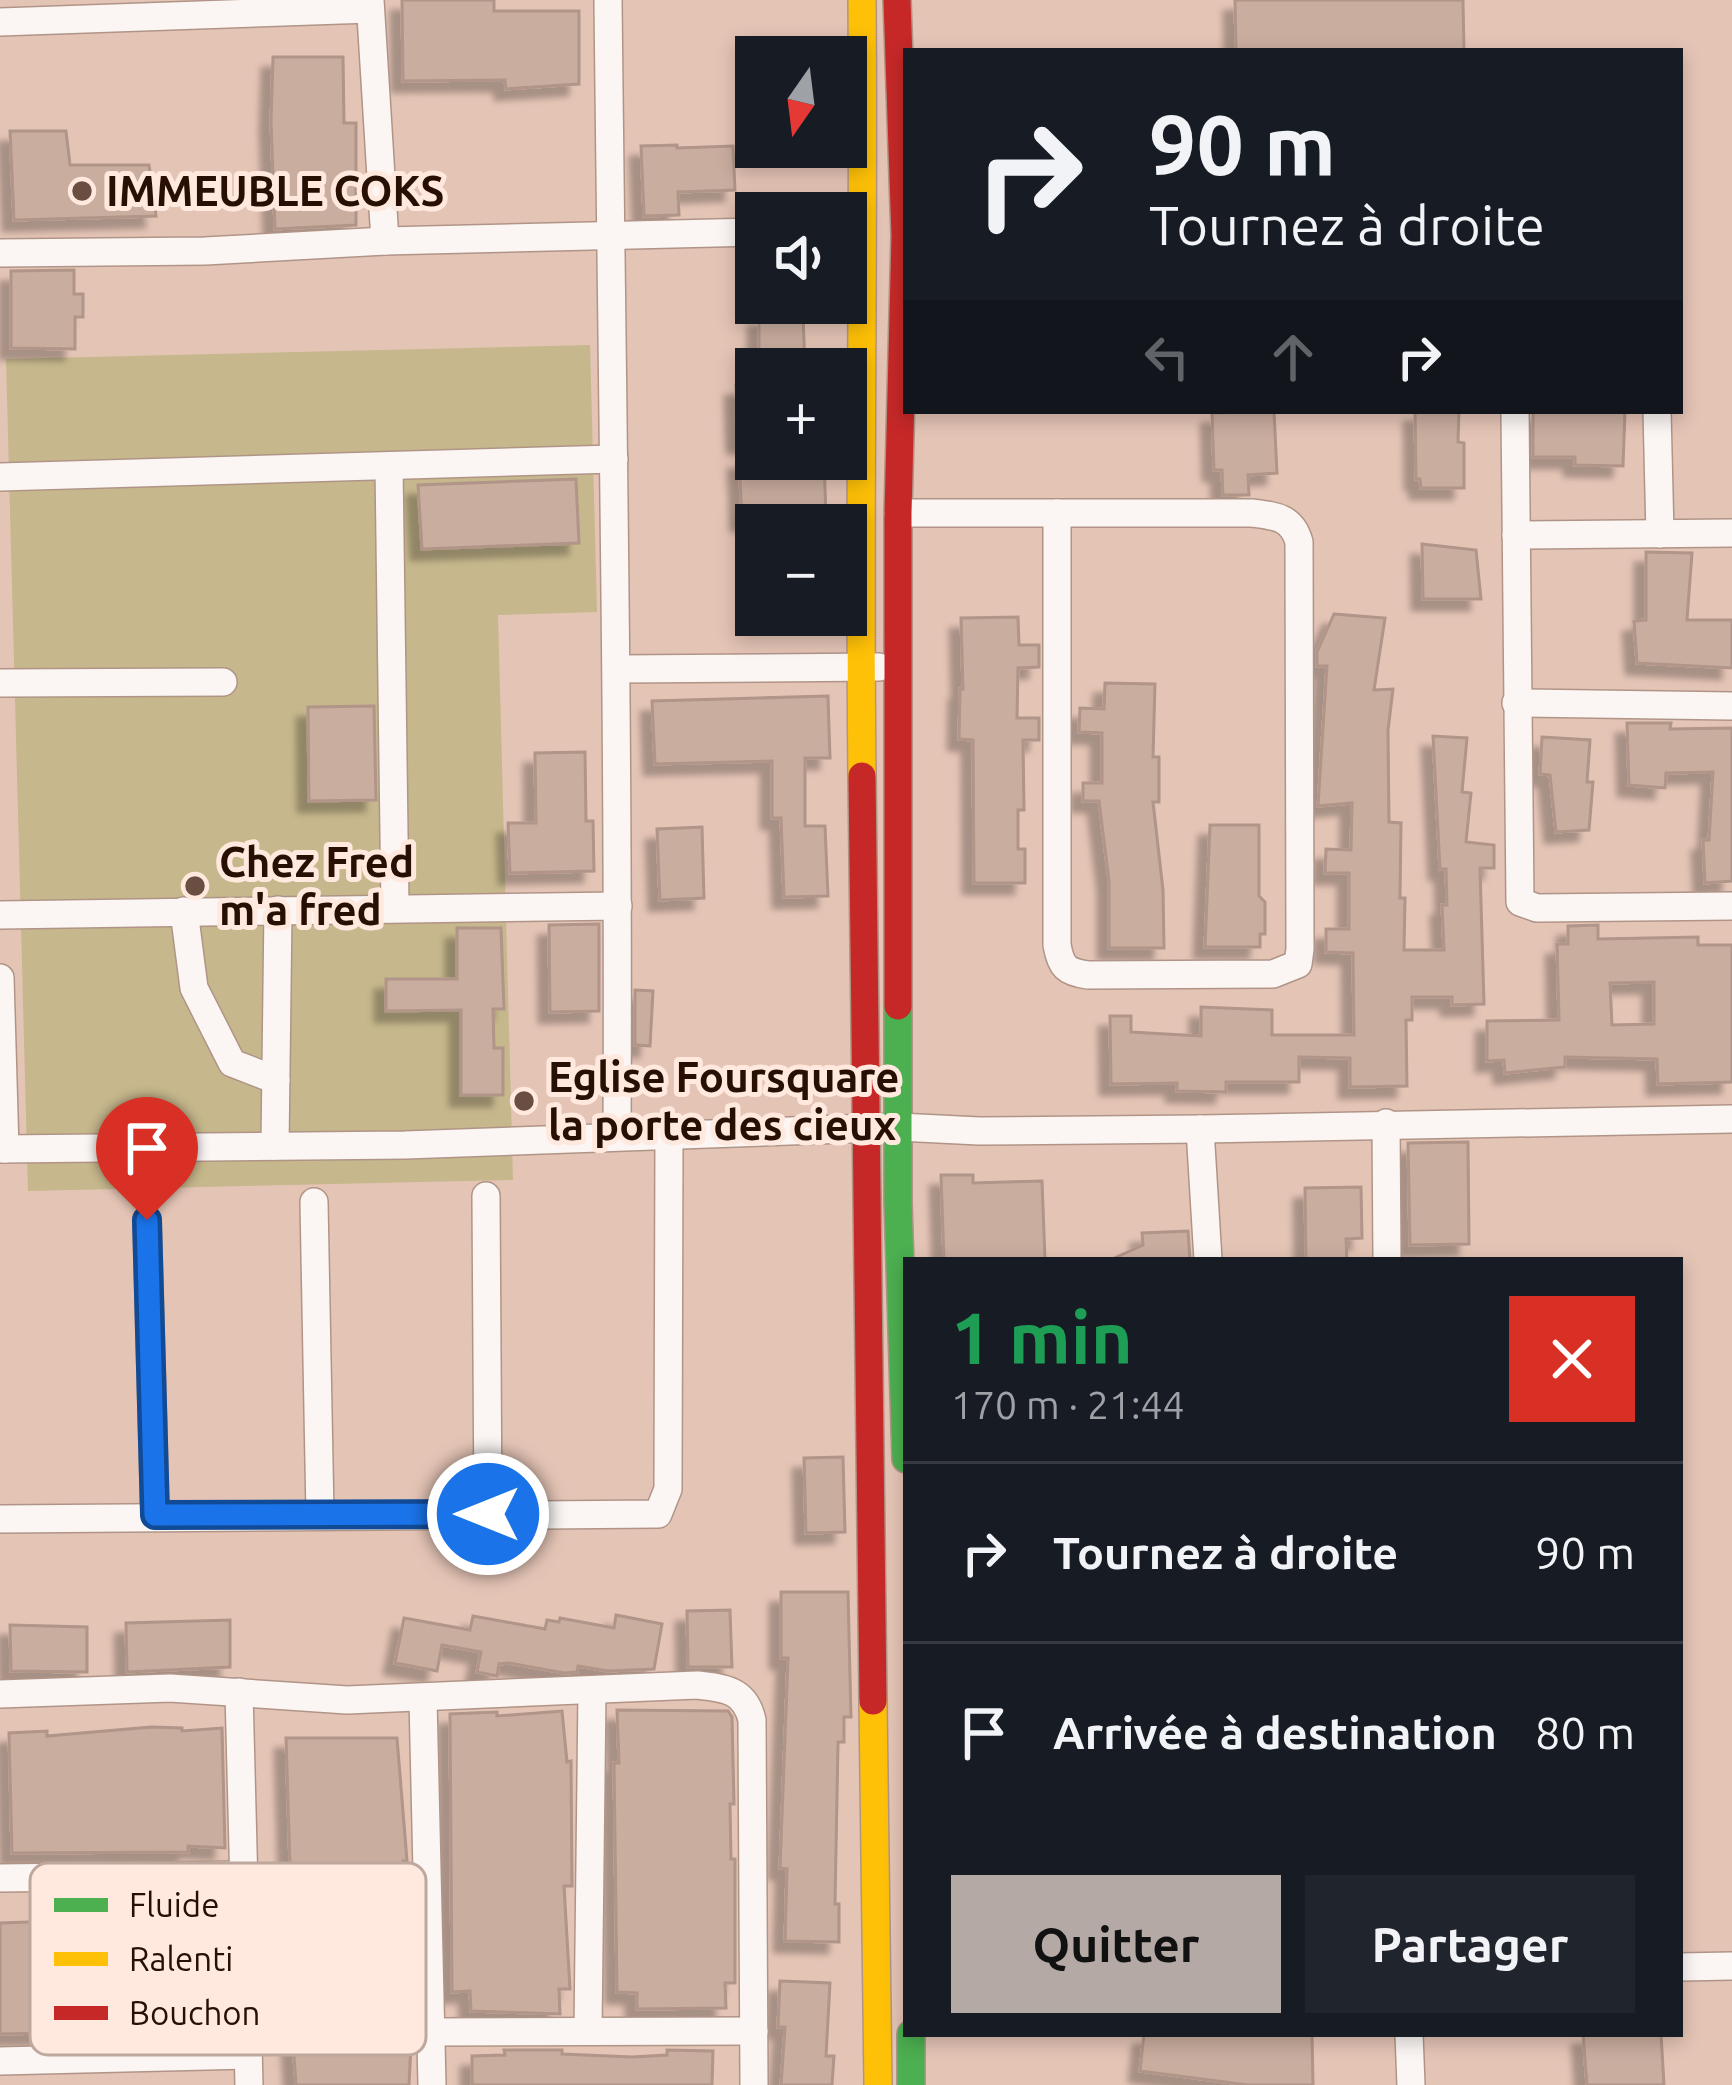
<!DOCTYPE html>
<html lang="fr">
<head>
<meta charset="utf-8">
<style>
  :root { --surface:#171b24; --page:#20242c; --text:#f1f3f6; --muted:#9ea1a6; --line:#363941; --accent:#b4a9a5 }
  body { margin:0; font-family:Ubuntu,sans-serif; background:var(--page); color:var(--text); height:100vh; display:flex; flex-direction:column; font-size:45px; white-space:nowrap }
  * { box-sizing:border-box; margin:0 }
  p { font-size:39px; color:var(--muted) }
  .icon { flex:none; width:66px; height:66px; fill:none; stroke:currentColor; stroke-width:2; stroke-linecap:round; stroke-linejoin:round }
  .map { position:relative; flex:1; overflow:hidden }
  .panel { position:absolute; left:903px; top:1257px; width:780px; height:780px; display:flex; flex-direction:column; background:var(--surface); border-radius:0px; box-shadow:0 6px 18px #0003 }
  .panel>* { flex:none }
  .banner { position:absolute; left:903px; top:48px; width:780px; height:366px; border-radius:0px; box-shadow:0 6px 18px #0003; background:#171b24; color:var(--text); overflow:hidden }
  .needle { width:78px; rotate:194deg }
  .buttons { position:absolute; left:735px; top:36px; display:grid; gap:24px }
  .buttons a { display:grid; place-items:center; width:132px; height:132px; border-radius:0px; background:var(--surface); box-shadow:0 6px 18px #0003; font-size:60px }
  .pin { position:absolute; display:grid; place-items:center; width:102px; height:102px; color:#fff; margin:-123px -51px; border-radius:50% 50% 50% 0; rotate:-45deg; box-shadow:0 0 12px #0007 }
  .pin .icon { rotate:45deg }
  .me { position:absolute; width:132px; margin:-66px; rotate:270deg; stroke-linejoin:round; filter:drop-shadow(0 0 9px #0008) }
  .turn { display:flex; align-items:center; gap:42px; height:252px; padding:0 48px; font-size:54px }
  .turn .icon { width:156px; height:156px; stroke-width:2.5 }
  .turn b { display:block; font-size:84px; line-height:102px }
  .lanes { display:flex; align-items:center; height:114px; padding:0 48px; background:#0003; justify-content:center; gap:60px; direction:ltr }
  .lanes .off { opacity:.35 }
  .round { display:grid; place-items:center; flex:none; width:126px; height:126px; border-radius:0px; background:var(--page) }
  .overview { display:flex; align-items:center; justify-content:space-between; height:204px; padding:0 48px }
  h1 { font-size:72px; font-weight:600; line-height:90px; color:#1e9e55 }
  .button { display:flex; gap:24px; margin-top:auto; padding:24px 48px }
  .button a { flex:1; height:138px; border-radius:0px; background:var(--accent); color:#111; font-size:48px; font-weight:600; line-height:138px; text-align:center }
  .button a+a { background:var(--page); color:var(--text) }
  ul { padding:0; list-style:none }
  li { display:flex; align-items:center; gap:36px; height:180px; padding:0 48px; border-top:3px solid var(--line) }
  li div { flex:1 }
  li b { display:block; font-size:45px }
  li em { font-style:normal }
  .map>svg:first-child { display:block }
  .green { fill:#c6b78c }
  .building { fill:#c9ad9f; stroke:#b09588; stroke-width:3; fill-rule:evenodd; filter:url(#shadow) }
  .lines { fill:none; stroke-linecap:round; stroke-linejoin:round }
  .street-casing { stroke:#b09587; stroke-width:30 }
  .fast-casing { stroke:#b09587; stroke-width:30 }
  .slow-casing { stroke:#b09587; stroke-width:30 }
  .jam-casing { stroke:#b09587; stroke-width:30 }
  .street { stroke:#fbf6f4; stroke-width:27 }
  .fast { stroke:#4caf50; stroke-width:27 }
  .slow { stroke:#ffc107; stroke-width:27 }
  .jam { stroke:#c62828; stroke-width:27 }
  .route-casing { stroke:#114b97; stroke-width:30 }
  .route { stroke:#1a73e8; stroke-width:21 }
  .poi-dot { fill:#6a4e41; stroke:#ffe8dd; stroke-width:4.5 }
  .labels { text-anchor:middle; stroke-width:10; stroke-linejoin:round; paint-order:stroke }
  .poi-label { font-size:42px; font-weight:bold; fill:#280f03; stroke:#ffe8dd; text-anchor:start }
  .key { fill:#ffe8dd; stroke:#bea79c; stroke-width:3 }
  .key-label { font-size:33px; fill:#280f03 }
</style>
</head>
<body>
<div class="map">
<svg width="1732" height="2085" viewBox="0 0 1732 2085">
  <defs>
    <filter id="shadow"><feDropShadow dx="-11" dy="11" stdDeviation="3" flood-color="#0004"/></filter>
  </defs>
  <rect width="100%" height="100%" fill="#e4c4b5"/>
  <polygon class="green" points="590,345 597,612 498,615 513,1180 28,1191 6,359"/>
  <g class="building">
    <polygon points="402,0 494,0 494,11 579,11 579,84 506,89 505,80 403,81"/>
    <polygon points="1235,0 1463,0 1464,51 1236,51"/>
    <polygon points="273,57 343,57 344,123 356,123 356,225 275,229 271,122"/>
    <polygon points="10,131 66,131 70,165 149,165 156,216 14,220"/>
    <polygon points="677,145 677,148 733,146 735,190 678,192 679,215 644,216 641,146"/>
    <polygon points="74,270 74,294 83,294 83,317 75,317 75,349 11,348 11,271"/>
    <polygon points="803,314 805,369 759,369 759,316"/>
    <polygon points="736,385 756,385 756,442 738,442"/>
    <polygon points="1274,411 1277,473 1248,475 1249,495 1223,495 1222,470 1214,470 1212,413"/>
    <polygon points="1415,411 1459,411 1458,442 1464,443 1464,488 1421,488 1420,479 1416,479"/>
    <polygon points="1545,411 1625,411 1623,466 1575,465 1575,457 1533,457 1533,412"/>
    <polygon points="739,459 824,459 826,517 742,520"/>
    <polygon points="576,479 579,543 422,549 418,485"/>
    <polygon points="1422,544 1476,550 1481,599 1423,599"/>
    <polygon points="1646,552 1692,553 1687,620 1732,620 1732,668 1637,663 1634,621 1646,620"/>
    <polygon points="1334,614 1385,618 1374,690 1393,689 1388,730 1389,822 1401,823 1400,898 1405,898 1404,950 1444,950 1442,905 1447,905 1446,869 1440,869 1433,736 1467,738 1462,792 1471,793 1466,842 1494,845 1494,868 1480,868 1484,1004 1452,1005 1452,997 1412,997 1412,1020 1406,1020 1407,1086 1350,1087 1350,1058 1299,1057 1299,1082 1226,1082 1226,1092 1177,1091 1177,1083 1111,1084 1110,1016 1131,1016 1131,1032 1201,1036 1201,1007 1272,1010 1272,1035 1354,1035 1353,953 1326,952 1326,929 1349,929 1349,873 1325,873 1326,849 1351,850 1352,803 1318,806 1327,666 1317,666 1317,652"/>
    <polygon points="1018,617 1019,645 1039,645 1039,667 1018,668 1017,718 1039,718 1039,740 1023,740 1024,810 1018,810 1018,849 1025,849 1025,883 974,883 973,740 959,739 960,689 963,689 961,618"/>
    <polygon points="1105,683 1155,684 1153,757 1159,757 1159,802 1153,802 1163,890 1164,948 1109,948 1109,881 1099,801 1083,801 1083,783 1102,783 1102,733 1079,732 1080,708 1104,709"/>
    <polygon points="828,696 830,758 805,758 805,826 825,826 828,896 784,897 781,818 772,818 772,761 655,764 652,701"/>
    <polygon points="374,706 376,800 309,801 308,707"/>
    <polygon points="1627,723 1671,723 1670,729 1732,728 1732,881 1705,883 1703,840 1709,840 1713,772 1666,773 1665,788 1629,785"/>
    <polygon points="1542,737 1590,740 1587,782 1593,782 1589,830 1556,832 1550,775 1540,774"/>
    <polygon points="585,752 586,821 593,821 594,871 510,873 508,823 536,823 535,753"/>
    <polygon points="1210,825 1259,825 1259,896 1265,902 1265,934 1260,934 1260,947 1205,947"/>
    <polygon points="702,827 704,898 660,900 657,829"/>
    <polygon points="599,924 599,1011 550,1012 549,925"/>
    <path d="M1598 925V939L1698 937V945H1732V1082L1658 1084 1657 1059 1565 1057V1067L1505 1073 1504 1060 1487 1061V1021L1559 1020 1557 944H1568V926ZM1654 982V1024L1612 1025 1610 983Z"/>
    <polygon points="457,928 501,928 504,1009 493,1009 494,1048 503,1048 503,1095 461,1095 461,1010 386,1011 386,979 457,979"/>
    <polygon points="635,990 653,991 650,1046 635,1045"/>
    <polygon points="1468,1142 1469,1244 1410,1245 1408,1143"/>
    <polygon points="941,1175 973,1175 973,1183 1042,1181 1045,1260 944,1260"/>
    <polygon points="1361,1187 1362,1238 1346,1239 1347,1260 1306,1260 1305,1188"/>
    <polygon points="1188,1231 1190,1260 1110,1260 1143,1245 1142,1233"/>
    <polygon points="843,1457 845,1532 806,1533 804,1458"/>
    <polygon points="781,1592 848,1592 851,1717 844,1717 844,1742 838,1742 835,1904 839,1904 839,1942 785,1941 787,1869 780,1868 788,1658 781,1658"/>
    <polygon points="730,1610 732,1667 688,1667 687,1611"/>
    <polygon points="616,1615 662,1624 654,1669 608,1671 578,1666 577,1672 564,1673 509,1663 499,1664 497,1676 477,1672 481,1652 442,1645 437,1671 395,1663 404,1618 470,1630 473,1616 545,1629 547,1620 559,1622 560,1618 614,1628"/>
    <polygon points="230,1620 230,1667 127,1672 126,1623"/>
    <polygon points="10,1625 87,1627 87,1672 11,1671"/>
    <polygon points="617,1710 728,1711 732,1717 734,1804 730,1804 731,1859 735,1859 735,1983 725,1983 726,2008 637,2009 637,1993 617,1992 614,1763 619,1763"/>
    <polygon points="562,1711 567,1762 571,1761 572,1886 564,1886 570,1989 559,1989 560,2014 471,2011 470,1991 452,1992 450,1714 497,1712 497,1716"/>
    <polygon points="151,1727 182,1728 182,1731 222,1728 225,1848 188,1846 188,1852 12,1853 9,1733 47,1731 47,1736"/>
    <polygon points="286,1738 397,1738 407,1861 403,1861 403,1909 411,2044 409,2085 296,2085 290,2000 296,1917 294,1866 290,1866"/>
    <polygon points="227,1915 230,2030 144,2026 101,2032 0,2034 0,1923"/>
    <polygon points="780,1981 830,1983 826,2056 834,2056 832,2085 781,2085 785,2027 778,2027"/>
    <polygon points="1144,2034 1312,2034 1313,2085 1248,2085 1140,2071"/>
    <polygon points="1583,2034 1661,2034 1664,2085 1587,2085"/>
    <polygon points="504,2050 562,2050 562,2054 632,2057 667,2055 667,2050 713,2051 712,2085 472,2085 472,2056 505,2055"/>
  </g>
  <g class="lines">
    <g class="street-casing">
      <g id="street">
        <polyline points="370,0 385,241"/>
        <path d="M608 0C612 379 619 757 617 1135"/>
        <polyline points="0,22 370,9"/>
        <polyline points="0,253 205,251 385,241 756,232"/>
        <polyline points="1515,411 1520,902 1537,908 1732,906"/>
        <polyline points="1657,411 1660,534"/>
        <polyline points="389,466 395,907"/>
        <polyline points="0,477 614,459"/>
        <polyline points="898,513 1057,513"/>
        <path d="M1057 513H1252C1276 516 1292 517 1299 542L1300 949 1298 964 1273 974 1088 975C1066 972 1061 967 1057 945Z"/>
        <polyline points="1516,535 1732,533"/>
        <polyline points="619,669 879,667"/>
        <polyline points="0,683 223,682"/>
        <polyline points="1516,703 1732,706"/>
        <polyline points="184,911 194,988 232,1063 276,1080"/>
        <polyline points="0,915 618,906"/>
        <polyline points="0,978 5,1149"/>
        <polyline points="1386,1123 1387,1260"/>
        <polyline points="1200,1129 1208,1260"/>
        <polyline points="275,1146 278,910"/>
        <polyline points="0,1149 405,1145 899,1127 979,1131 1200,1129 1732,1119"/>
        <polyline points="486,1196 488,1514"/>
        <polyline points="314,1202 320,1515"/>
        <polyline points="147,1220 155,1515"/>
        <polyline points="0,1519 658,1514 668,1489 669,1134"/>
        <polyline points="239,1692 249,2085"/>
        <path d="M0 1694 170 1688 347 1700 697 1685C725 1688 745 1690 752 1720L754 2085"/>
        <polyline points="423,1699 432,2085"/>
        <polyline points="0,1878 244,1875"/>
        <polyline points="1680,1967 1732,1966"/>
        <polyline points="588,2031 592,1692"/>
        <polyline points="432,2032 754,2031"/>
        <polyline points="1409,2034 1411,2085"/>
        <polyline points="0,2061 248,2055"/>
      </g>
    </g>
    <g class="fast-casing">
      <g id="fast">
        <polyline points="898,1006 898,1201 906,1459"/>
        <polyline points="911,2034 911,2085"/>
      </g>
    </g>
    <g class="slow-casing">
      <g id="slow">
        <path d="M862 0C864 259 859 518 862 776"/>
        <polyline points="873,1701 878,2085"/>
      </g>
    </g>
    <g class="jam-casing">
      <g id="jam">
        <polyline points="897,0 905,236 898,513 898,1006"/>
        <polyline points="862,776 873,1701"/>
      </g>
    </g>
    <use href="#street" class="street"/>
    <use href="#fast" class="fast"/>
    <use href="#slow" class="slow"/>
    <use href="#jam" class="jam"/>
  </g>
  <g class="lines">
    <g class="route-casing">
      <polyline id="route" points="147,1220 155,1515 488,1514"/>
    </g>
    <use href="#route" class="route"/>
  </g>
  <g class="poi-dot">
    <circle cx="82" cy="191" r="12"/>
    <circle cx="195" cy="886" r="12"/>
    <circle cx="524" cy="1101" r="12"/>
  </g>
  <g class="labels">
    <g class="poi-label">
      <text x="106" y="206">IMMEUBLE COKS</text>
      <text x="219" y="877">Chez Fred<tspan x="219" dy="48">m'a fred</tspan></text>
      <text x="548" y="1092">Eglise Foursquare<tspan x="548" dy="48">la porte des cieux</tspan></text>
    </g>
  </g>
  <rect x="30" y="1863" width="396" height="192" rx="18" class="key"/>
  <rect x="54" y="1898" width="54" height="14" fill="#4caf50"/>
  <rect x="54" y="1952" width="54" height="14" fill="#ffc107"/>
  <rect x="54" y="2006" width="54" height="14" fill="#c62828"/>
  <g class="key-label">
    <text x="129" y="1917">Fluide</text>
    <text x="129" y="1971">Ralenti</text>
    <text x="129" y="2025">Bouchon</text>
  </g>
</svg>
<div class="buttons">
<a><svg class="needle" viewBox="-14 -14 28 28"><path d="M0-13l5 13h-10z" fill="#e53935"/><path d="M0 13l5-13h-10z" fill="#9ea1a6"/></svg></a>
<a><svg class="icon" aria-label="sound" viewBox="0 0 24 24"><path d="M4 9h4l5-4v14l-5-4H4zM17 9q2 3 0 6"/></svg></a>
<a>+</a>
<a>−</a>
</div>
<div class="pin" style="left:147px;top:1220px;background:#d93025"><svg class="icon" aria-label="arrive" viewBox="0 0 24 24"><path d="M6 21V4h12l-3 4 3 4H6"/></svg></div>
<svg class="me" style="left:488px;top:1514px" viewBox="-20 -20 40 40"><circle r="17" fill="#1a73e8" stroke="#fff" stroke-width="3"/><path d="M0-11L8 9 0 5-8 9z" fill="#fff"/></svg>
<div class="banner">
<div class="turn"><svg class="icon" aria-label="right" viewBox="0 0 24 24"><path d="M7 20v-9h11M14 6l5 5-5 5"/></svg><div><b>90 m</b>Tournez à droite</div></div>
<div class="lanes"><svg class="icon off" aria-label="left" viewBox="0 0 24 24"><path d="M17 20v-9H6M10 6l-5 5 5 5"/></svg><svg class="icon off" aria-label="ahead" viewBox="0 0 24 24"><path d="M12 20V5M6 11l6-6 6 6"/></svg><svg class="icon" aria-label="right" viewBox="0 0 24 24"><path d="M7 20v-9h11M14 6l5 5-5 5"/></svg></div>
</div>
<section class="panel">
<div class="overview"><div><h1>1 min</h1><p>170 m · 21:44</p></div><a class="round" style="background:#d93025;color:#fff"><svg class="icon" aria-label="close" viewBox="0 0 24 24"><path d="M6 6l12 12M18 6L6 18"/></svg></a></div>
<ul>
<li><svg class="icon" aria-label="right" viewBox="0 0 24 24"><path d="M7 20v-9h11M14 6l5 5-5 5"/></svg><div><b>Tournez à droite</b></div><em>90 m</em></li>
<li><svg class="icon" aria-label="arrive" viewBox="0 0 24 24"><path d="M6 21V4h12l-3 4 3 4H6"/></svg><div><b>Arrivée à destination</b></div><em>80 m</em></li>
</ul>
<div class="button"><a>Quitter</a><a>Partager</a></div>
</section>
</div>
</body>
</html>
